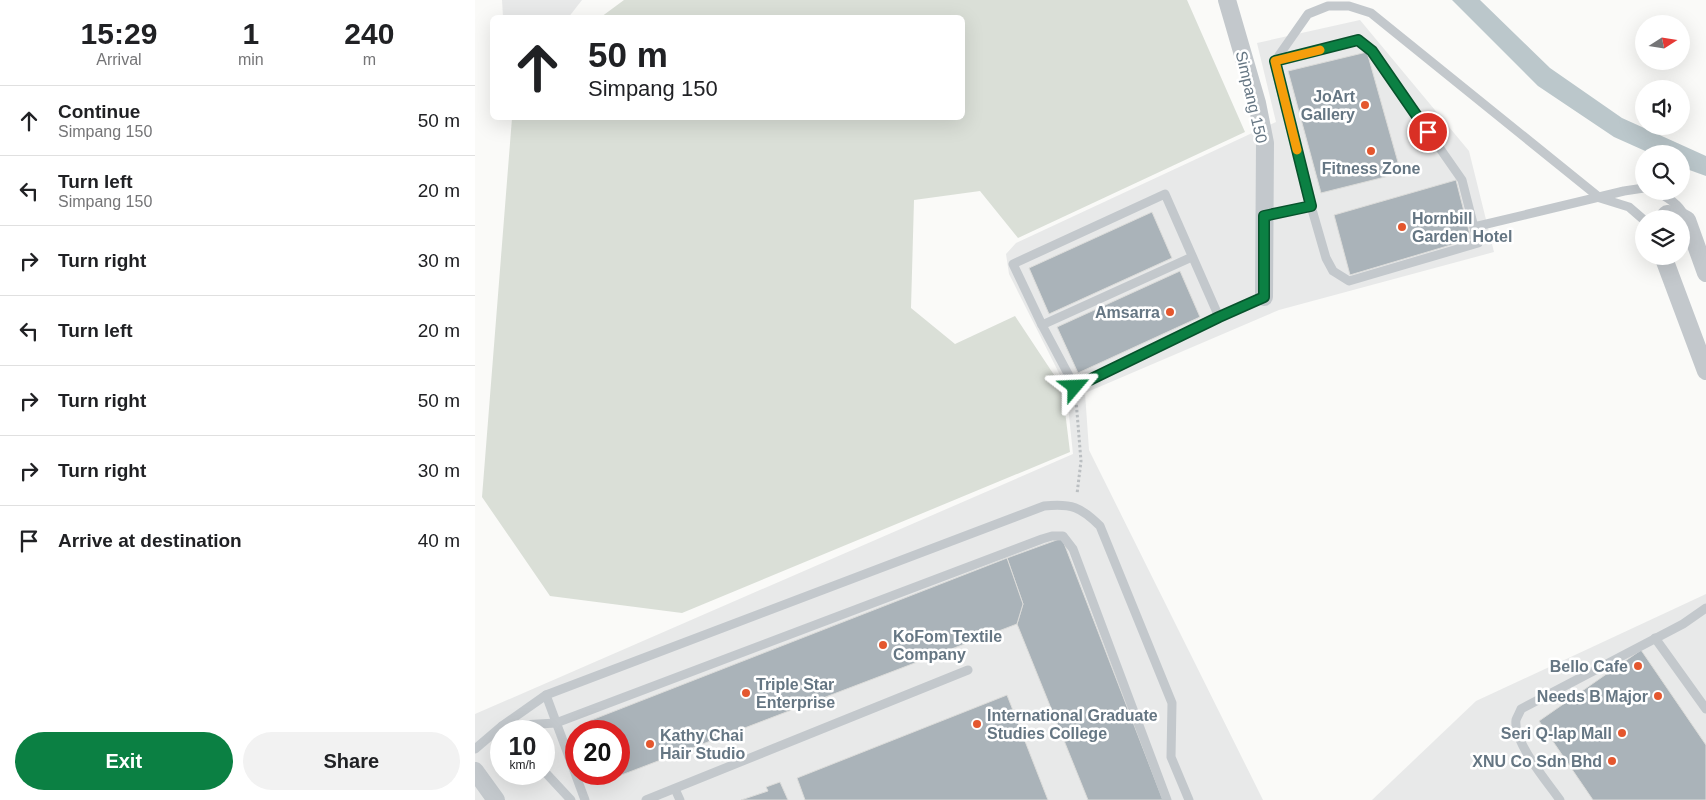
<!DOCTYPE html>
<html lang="en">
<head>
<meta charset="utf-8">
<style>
  :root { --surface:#fff; --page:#f2f2f2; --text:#202124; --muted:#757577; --line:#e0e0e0; --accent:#0b8043 }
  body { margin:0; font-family:Arial,sans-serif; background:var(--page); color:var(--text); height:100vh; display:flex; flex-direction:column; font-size:19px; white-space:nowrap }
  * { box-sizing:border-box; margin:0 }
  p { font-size:16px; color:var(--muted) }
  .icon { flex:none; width:28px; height:28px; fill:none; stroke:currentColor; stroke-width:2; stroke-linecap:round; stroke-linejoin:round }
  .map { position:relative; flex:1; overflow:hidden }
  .sheet { display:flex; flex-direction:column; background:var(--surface); width:475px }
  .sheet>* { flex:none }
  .hud { position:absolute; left:15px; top:15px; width:475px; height:105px; border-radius:8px; box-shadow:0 5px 20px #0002; background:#fff; color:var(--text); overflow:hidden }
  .needle { width:32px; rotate:78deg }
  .buttons { position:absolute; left:1160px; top:15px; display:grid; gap:10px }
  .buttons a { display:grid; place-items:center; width:55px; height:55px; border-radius:50%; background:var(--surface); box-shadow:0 5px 20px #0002; font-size:25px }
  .speed { position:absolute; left:15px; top:720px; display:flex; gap:10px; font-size:25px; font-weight:700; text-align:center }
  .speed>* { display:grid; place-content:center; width:65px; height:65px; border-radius:50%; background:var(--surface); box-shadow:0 5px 20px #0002; line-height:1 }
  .speed small { font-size:12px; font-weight:400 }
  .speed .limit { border:8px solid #d22; background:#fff; color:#111 }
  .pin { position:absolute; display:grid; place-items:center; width:42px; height:42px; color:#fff; margin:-21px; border:2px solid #fff; border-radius:50%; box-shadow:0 1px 5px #0007 }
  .me { position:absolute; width:55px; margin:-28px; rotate:64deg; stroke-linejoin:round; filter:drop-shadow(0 0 4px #0008) }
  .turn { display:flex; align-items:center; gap:18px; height:105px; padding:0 15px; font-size:22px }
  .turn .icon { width:65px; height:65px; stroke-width:2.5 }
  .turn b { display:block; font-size:35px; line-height:42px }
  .eta { display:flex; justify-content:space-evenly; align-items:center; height:85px; text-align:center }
  .eta b { font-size:30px; font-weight:600; line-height:35px }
  .cta { display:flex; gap:10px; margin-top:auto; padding:10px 15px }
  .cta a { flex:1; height:58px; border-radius:30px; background:var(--accent); color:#fff; font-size:20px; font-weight:600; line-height:58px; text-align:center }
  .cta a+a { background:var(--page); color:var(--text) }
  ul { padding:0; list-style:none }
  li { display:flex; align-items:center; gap:15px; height:70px; padding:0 15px; border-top:1px solid var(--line) }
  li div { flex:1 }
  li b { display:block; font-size:19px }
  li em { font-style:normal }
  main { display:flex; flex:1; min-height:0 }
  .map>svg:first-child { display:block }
  .built { fill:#e8e9e9; fill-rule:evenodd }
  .green { fill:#dadfd7 }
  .water { fill:#bbc7cb }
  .building { fill:#aab3b9; stroke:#dcdcda }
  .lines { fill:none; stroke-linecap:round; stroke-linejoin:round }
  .path { stroke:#bbbfc2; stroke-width:3; stroke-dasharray:2.5 2.5; stroke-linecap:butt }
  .lane { stroke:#c3c8cc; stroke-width:9 }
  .street { stroke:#c3c8cc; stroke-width:18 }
  .route-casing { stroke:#07532c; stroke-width:12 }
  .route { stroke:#0b8043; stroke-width:9 }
  .slow { stroke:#f59e0b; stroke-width:9 }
  .poi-dot { fill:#e4572e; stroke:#fff; stroke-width:2 }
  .labels { text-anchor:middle; stroke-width:5; stroke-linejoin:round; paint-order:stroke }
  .poi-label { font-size:16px; font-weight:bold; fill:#657683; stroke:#fff; text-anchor:end }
  .street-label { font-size:16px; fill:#657683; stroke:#fff }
</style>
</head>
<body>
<main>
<section class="sheet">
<div class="eta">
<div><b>15:29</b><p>Arrival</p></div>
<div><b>1</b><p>min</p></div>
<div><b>240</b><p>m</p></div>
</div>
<ul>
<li><svg class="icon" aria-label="ahead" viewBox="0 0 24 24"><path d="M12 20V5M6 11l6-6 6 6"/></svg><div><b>Continue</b><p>Simpang 150</p></div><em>50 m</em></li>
<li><svg class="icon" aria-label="left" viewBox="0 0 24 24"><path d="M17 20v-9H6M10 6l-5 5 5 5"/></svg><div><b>Turn left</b><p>Simpang 150</p></div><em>20 m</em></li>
<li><svg class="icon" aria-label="right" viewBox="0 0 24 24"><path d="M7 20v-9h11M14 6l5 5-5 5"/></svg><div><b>Turn right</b></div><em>30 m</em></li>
<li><svg class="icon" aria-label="left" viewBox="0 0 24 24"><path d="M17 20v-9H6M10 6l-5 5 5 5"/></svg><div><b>Turn left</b></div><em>20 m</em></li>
<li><svg class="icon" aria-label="right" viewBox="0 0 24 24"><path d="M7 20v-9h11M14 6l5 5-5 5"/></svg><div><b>Turn right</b></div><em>50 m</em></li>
<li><svg class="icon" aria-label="right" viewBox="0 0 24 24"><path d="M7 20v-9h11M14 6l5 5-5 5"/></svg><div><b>Turn right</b></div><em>30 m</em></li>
<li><svg class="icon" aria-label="arrive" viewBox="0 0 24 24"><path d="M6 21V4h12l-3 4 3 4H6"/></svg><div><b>Arrive at destination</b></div><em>40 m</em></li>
</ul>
<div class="cta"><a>Exit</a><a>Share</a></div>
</section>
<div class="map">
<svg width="1231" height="800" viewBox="0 0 1231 800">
  <rect width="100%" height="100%" fill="#fafaf8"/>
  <g class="built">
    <polygon points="27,0 107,0 93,18 28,17"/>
    <path d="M885 20 994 151 1019 252 804 310 610 393 614 450 788 800H0V714L598 454 591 387 534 274 531 254 541 243 801 122 782 43ZM26 731H69V774H26ZM101 731H144V774H101Z"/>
    <polygon points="1231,594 1231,800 897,800 1001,701"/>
  </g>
  <polygon class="green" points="149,0 712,0 770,132 543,238 505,191 439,200 436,308 480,344 540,316 587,387 595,452 207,613 75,596 7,497 37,118 488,118 488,18 126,17"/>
  <polygon class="water" points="977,0 1005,0 1075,68 1147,118 1231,156 1231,176 1206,167 1206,154 1177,154 1139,137 1063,86"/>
  <g class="building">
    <polygon points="892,52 926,173 846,193 813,71"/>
    <polygon points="981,180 996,239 875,275 859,215"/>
    <polygon points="677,212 697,258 574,314 554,268"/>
    <polygon points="705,271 725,317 603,373 582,327"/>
    <polygon points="587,538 688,800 613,800 542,624 548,604 532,558"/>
    <polygon points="532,558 548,604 542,624 136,779 134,774 144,774 144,731 118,731 114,721"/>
    <polygon points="1166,650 1231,745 1231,800 1118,800 1064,721"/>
    <polygon points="532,695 573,800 330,800 322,778"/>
    <polygon points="305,782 313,800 266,800 293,791 291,787"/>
  </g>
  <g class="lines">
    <polyline class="path" points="601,400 606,461 602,494"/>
    <g class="lane">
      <polyline points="800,61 883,40 897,51 987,180 1003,243 874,281 858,271 851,258 836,206 800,61 833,14 853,6 874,6 896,13 1125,198 1154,207 1169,220"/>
      <path d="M1179 191C1191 196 1203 203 1209 215"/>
      <polyline points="789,216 836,206"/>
      <polyline points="999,227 1149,191 1169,188"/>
      <polyline points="744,317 690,194 538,264 567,325 600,387 744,317 789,297"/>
      <polyline points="567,325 717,257"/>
      <polyline points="1180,638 1231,709"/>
      <polyline points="71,695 110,800"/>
      <polyline points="27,726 81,723 567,539 577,536 588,536 598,549 692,800"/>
      <path d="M0 749 27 726 71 695 569 506C596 503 606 507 625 526L697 703 696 757 714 800"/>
      <polyline points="69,771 96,800"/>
      <polyline points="200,789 205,800"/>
      <polyline points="171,800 493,670"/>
      <path d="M1085 800C1073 783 1038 742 1041 720 1042 717 1045 712 1046 709L1208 624 1231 608"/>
    </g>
    <g class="street">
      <polyline points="752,0 782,103 790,143 789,297"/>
      <polyline points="1187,219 1192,214 1203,215 1212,220 1231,273"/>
      <polyline points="1188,256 1231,371"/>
      <polyline points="0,771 21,800"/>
    </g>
  </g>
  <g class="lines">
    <g class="route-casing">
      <polyline id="route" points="600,387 744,317 789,297 789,216 836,206 800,61 883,40 897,51 953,132"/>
    </g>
    <use href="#route" class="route"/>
    <polyline class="slow" points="822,150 800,61 845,50"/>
  </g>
  <g class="poi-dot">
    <circle cx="890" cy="105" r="5"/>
    <circle cx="896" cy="151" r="5"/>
    <circle cx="927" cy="227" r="5"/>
    <circle cx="695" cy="312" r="5"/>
    <circle cx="408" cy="645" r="5"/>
    <circle cx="1163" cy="666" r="5"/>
    <circle cx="271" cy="693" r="5"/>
    <circle cx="1183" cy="696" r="5"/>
    <circle cx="502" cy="724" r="5"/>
    <circle cx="1147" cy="733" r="5"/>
    <circle cx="175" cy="744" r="5"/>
    <circle cx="1137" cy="761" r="5"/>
  </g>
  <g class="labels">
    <g class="poi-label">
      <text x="880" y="102">JoArt<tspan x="880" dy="18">Gallery</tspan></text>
      <text x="896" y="174" text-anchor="middle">Fitness Zone</text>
      <text x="937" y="224" text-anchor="start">Hornbill<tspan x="937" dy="18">Garden Hotel</tspan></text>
      <text x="685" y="318">Amsarra</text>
      <text x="418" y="642" text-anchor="start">KoFom Textile<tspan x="418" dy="18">Company</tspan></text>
      <text x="1153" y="672">Bello Cafe</text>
      <text x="281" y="690" text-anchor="start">Triple Star<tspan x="281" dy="18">Enterprise</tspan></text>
      <text x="1173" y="702">Needs B Major</text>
      <text x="512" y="721" text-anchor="start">International Graduate<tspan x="512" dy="18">Studies College</tspan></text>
      <text x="1137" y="739">Seri Q-lap Mall</text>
      <text x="185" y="741" text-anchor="start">Kathy Chai<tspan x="185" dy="18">Hair Studio</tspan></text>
      <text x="1127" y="767">XNU Co Sdn Bhd</text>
    </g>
    <g class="street-label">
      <text transform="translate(777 97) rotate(77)" y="6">Simpang 150</text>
    </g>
  </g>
</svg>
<div class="buttons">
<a><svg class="needle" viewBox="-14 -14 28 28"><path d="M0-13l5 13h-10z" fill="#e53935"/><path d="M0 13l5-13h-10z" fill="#757577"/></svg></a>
<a><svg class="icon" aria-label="sound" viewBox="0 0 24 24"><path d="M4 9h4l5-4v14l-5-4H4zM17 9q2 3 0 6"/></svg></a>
<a><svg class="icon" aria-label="search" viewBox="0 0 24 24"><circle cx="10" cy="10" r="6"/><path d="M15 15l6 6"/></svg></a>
<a><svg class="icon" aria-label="layers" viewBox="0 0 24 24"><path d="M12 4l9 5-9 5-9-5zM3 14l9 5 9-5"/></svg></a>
</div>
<div class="speed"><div>10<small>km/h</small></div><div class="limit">20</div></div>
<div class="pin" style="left:953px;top:132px;background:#d93025"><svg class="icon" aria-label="arrive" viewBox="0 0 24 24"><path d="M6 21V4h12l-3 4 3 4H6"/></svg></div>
<svg class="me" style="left:600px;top:387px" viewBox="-20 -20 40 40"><path d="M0-17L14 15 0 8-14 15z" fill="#0b8043" stroke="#fff" stroke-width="4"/></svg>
<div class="hud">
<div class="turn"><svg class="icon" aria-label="ahead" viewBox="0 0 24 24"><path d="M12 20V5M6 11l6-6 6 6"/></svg><div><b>50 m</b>Simpang 150</div></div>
</div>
</div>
</main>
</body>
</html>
